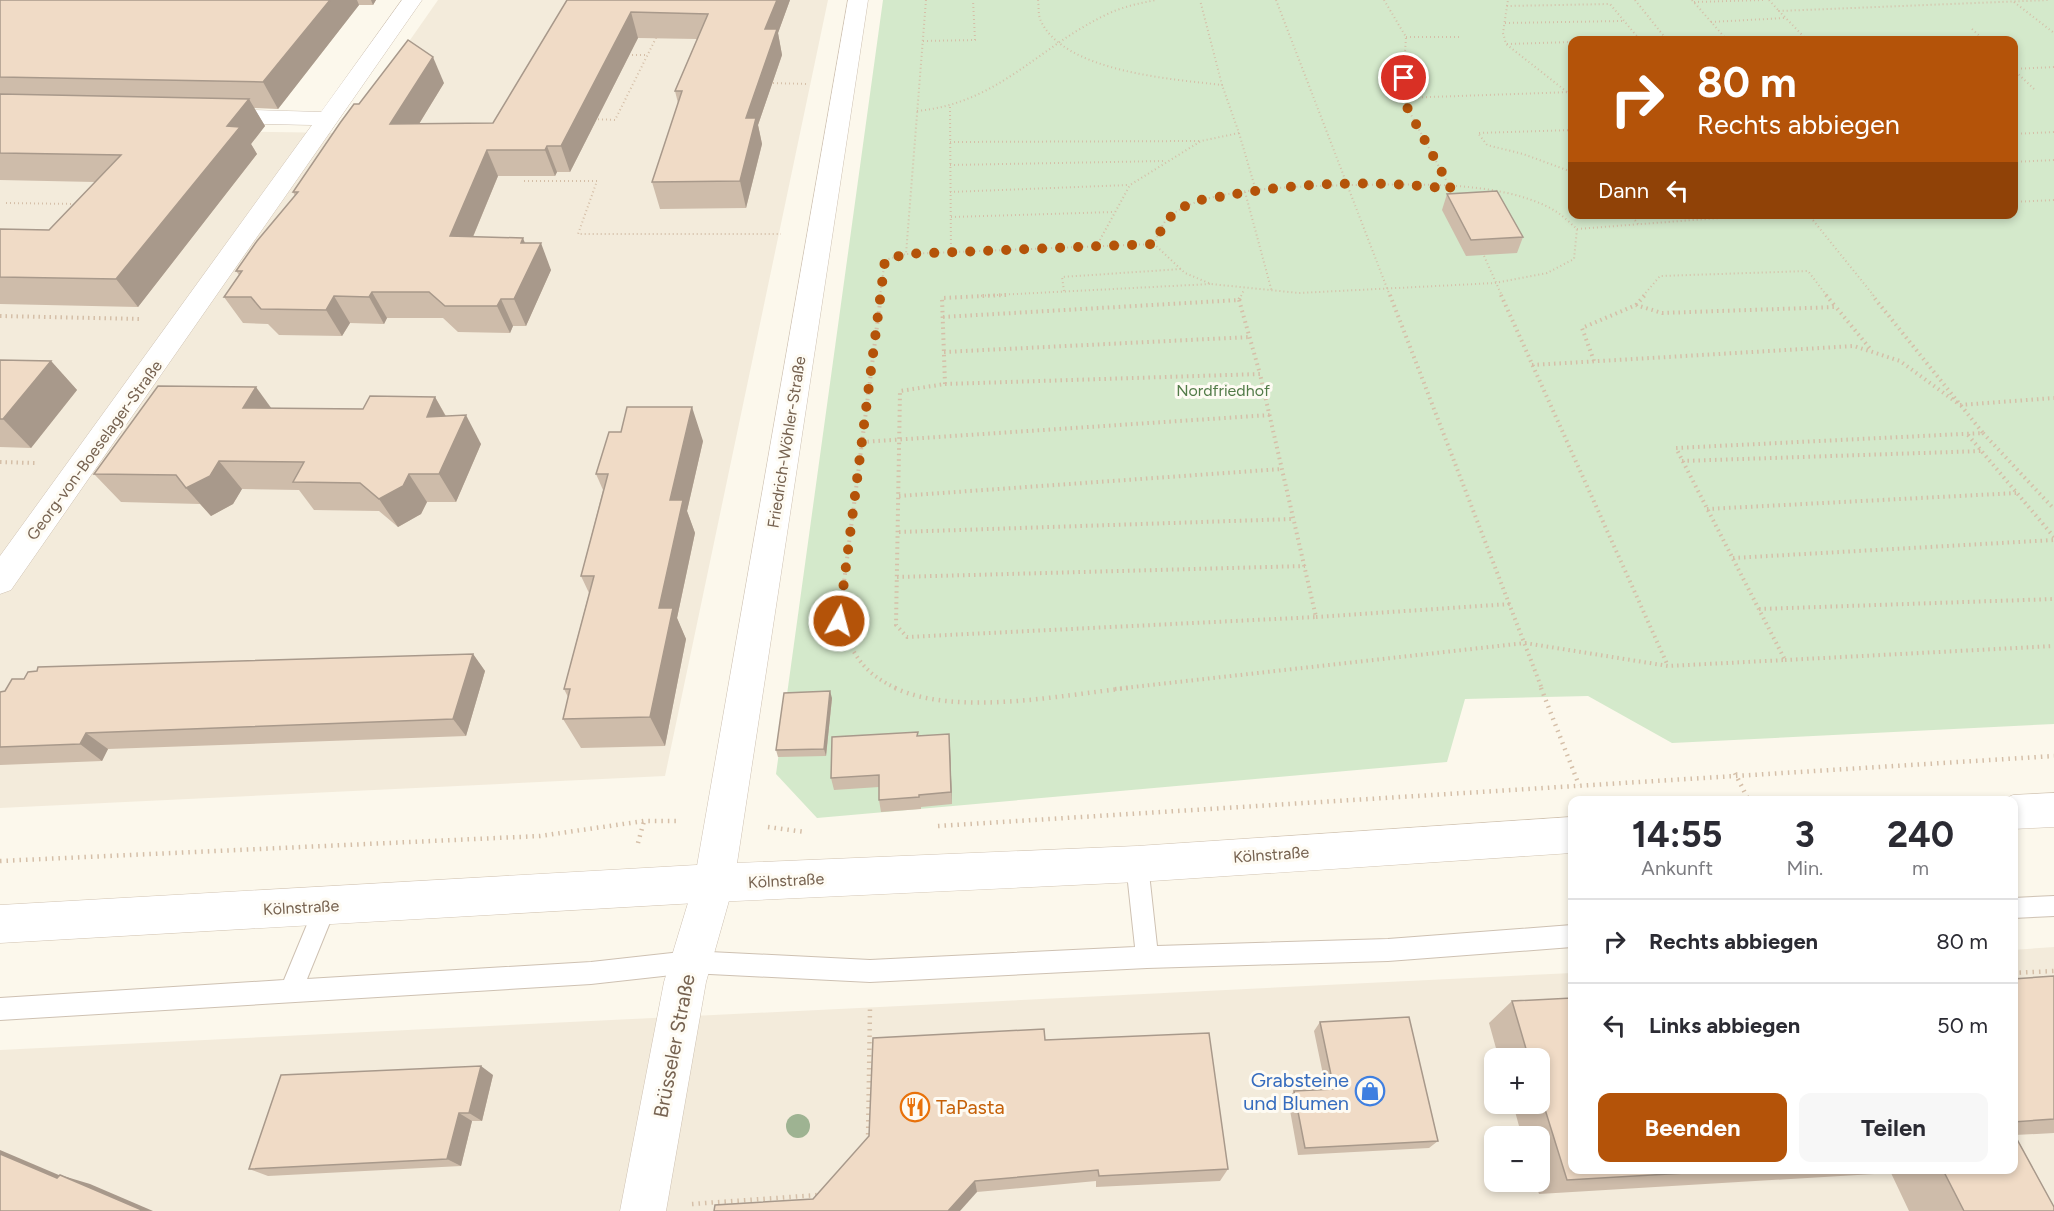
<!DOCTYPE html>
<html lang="de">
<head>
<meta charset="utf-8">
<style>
  :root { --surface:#fff; --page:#f7f7f7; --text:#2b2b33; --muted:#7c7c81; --line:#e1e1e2; --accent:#b45309 }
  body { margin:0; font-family:Figtree,sans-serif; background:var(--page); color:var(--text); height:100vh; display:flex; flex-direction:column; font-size:22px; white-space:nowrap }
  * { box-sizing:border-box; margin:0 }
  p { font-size:20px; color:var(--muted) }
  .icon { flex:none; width:33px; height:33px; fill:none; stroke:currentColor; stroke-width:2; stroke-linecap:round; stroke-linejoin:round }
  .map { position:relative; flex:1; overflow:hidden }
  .sheet { position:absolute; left:1568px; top:796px; width:450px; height:378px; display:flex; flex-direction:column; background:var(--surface); border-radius:12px; box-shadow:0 3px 9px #0003 }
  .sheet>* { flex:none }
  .guide { position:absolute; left:1568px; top:36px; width:450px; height:183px; border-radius:12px; box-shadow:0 3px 9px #0003; background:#b45309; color:#fff; overflow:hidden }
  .fabs { position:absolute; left:1484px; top:1048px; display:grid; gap:12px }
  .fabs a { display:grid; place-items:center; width:66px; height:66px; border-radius:12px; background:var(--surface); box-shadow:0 3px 9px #0003; font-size:30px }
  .pin { position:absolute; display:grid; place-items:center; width:51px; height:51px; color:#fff; margin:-26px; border:3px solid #fff; border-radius:50%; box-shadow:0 2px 6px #0007 }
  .me { position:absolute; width:66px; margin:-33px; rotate:7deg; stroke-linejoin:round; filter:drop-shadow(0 0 4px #0008) }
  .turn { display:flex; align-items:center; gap:21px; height:126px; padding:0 30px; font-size:27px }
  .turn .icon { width:78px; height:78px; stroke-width:2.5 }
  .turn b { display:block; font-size:42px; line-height:51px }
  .then { display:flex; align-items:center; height:57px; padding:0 30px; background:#0003; gap:12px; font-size:22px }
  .eta { display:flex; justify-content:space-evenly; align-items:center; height:102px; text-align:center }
  .eta b { font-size:36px; font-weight:700; line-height:42px }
  .action { display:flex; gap:12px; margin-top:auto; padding:12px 30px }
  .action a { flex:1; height:69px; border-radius:12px; background:var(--accent); color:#fff; font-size:24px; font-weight:700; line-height:69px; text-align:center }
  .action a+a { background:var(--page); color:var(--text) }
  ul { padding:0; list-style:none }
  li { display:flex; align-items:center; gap:18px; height:84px; padding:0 30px; border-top:2px solid var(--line) }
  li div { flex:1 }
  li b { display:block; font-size:22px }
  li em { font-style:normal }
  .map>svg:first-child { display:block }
  .residential { fill:#f3ebdb; fill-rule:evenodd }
  .green { fill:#d4e9cb; fill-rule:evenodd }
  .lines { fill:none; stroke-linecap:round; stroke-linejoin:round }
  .service-casing { stroke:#cec1b2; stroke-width:2 }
  .minor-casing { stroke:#cec1b2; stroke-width:1 }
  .secondary-casing { stroke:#d0c2b0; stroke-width:1 }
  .path-far2 { stroke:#d5bfa8; stroke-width:2; stroke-dasharray:1 3; stroke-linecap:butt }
  .path-far1 { stroke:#d5bfa8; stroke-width:4; stroke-dasharray:1.5 4; stroke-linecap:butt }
  .path { stroke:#d5bfa8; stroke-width:4.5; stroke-dasharray:1.5 5; stroke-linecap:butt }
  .service { fill:#fff; fill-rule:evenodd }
  .minor { fill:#fff; fill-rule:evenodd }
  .secondary { fill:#fff; fill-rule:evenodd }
  .tree { fill:#9eb392 }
  .wall { fill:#cebcaa }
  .shaded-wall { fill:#a8998b }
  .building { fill:#f0dbc6; stroke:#a8998b; stroke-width:1.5 }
  .route { stroke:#b45309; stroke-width:10; stroke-dasharray:0 18 }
  .labels { text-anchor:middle; stroke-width:6; stroke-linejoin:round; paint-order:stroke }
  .park-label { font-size:16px; fill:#527b48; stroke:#fefbf3 }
  .street-label { font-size:16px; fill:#766250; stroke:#fefbf3 }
  .near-street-label { font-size:20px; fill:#766250; stroke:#fefbf3 }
  .near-shop-label { font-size:20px; fill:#366cbe; stroke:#fefbf3; text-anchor:end }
  .near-food-label { font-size:20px; fill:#c56008; stroke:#fefbf3; text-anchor:start }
</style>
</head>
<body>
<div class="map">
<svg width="2054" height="1211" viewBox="0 0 2054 1211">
  <rect width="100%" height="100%" fill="#fcf8ec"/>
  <g class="residential">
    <polygon points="438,0 828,0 665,776 0,808 0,128 345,133"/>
    <path d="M2054 947V1211H0V1050L1572 973V1170H2013V950ZM1494 1059H1539V1104H1494ZM1494 1137H1539V1182H1494Z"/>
  </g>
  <path class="green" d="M883 0H2054V724L1672 743 1588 696 1465 699 1447 762 817 818 776 774ZM1572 40H2013V214H1572Z"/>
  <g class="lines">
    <g class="service-casing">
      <g id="service">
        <polygon points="1137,854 1144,857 1148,864 1157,946 1388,939 1572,925 1572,947 1388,961 1147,968 870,982 690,973 591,984 0,1020 0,998 284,980 318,898 326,895 334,898 337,905 307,979 591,962 690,951 870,960 1135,947 1126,864 1130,857"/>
        <polygon points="2054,896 2054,916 2013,918 2013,898"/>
      </g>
    </g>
    <g class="minor-casing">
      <g id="minor">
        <polygon points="402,0 422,0 11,590 0,594 0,556 312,125 215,123 207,121 204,116 207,111 215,109 321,112"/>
        <polygon points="848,0 868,0 734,883 706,982 666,1211 620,1211 664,982 694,883"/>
      </g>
    </g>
    <g class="secondary-casing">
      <g id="secondary">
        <polygon points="2054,793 2054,827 2013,829 2013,801 1999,801 2013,795"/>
        <polygon points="1572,817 1572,853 1137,882 714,902 0,943 0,905 714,864 1137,846"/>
      </g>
    </g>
    <g class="path-far2">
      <polyline points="926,0 906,254 1154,244"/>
      <path d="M1038 0C1039 6 1038 13 1040 19 1062 72 1172 79 1222 85L1200 0"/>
      <polyline points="1276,0 1390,296"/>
      <polyline points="1384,0 1406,37 1402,98 1452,191"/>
      <polyline points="1635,0 1667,40"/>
      <polyline points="1692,0 1727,40"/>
      <polyline points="1769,0 1779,11"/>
      <polyline points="1694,2 1764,0"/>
      <polyline points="2014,2 2054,33"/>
      <polyline points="1507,6 1508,0"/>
      <polyline points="1711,22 1785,18"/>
      <polyline points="1505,23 1623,21"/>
      <polyline points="1972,29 1984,40"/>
      <polyline points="1406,37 1459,37"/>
      <polyline points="1726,39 1803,38"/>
      <polyline points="1624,40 1638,40"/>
      <polyline points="1807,40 1779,11 2049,0"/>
      <polyline points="923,41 975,40 973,0"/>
      <polyline points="1507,44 1572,42"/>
      <polyline points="624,55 647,55"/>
      <polyline points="2013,69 2054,67"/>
      <polyline points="2013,69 2035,90"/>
      <polyline points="769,83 809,84"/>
      <polyline points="1567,92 1506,44 1503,33 1507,6 1610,4 1640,40"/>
      <polyline points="1402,98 1572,92"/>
      <polyline points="950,107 951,252"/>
      <path d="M917 111C1001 103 1040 44 1112 12 1126 6 1141 3 1156 0"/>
      <polyline points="594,119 615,120 657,36"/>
      <polyline points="1572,130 1478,133 1487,145 1523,154 1572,172"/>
      <polyline points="1239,133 1256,191"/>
      <polyline points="2013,134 2054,132"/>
      <polyline points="950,142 1201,141"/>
      <polyline points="2013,162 2054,160"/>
      <polyline points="950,165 1165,161"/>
      <polyline points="524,181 597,181 578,234 781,234"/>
      <path d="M1348 185C1410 185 1496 179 1552 209 1561 214 1569 222 1577 229L1574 259 1547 273 1495 283 1299 293 1211 284 1185 273 1154 244C1158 236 1161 226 1167 219 1200 186 1302 187 1348 185Z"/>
      <polyline points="950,192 1129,185"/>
      <polyline points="1245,192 1272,292"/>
      <polyline points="2013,202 2054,200"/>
      <polyline points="6,203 76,204"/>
      <polyline points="1630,214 1638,224"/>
      <polyline points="1808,214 1874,296"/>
      <polyline points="951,217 1115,212"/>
      <polyline points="1577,229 1771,214"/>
      <polyline points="1096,247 1130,185 1201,141 1239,133 1222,85"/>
      <polyline points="1484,256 1502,296"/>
      <polyline points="1064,291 1062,277 1181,269"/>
      <polyline points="880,296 885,260 906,254"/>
      <polyline points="977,296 1211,284"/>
      <polyline points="1241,296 1244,290"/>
      <polyline points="1643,296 1660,276 1808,271 1827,296"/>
    </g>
    <g class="path-far1">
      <path d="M881 295 839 621C854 655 862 673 898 689"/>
      <polyline points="1006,295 942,298 945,384 900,391 896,625 907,637 1316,617 1260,374"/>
      <polyline points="1390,295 1542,689"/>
      <polyline points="1501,295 1668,666"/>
      <polyline points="1826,295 1835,306"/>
      <polyline points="1636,305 1645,295"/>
      <polyline points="0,316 141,319"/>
      <polyline points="943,317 1239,300 1242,295"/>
      <polyline points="944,352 1250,337"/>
      <polyline points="1594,361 1582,328 1636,305 1662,313 1836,307 1872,351"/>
      <polyline points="1532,365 1854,346 1900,361 1960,405 2054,398"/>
      <polyline points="945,384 1260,374 1239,300"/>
      <polyline points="1983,433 2054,509"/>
      <polyline points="1968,435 2054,537"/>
      <polyline points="862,442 1270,415"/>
      <polyline points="1682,461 1982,451"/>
      <polyline points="0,462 35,463"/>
      <polyline points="899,496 1282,469"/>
      <polyline points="1707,509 2017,493"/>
      <polyline points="899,532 1293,519"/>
      <polyline points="1733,558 2054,540"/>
      <polyline points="897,577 1305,566"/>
      <polyline points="1759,609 2054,599"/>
      <polyline points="1316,617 1510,604"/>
      <polyline points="1785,660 2054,646"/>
      <polyline points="1115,689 1525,643 1668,666 1785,660 1676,448 1983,433 1872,295"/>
    </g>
    <g class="path">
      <path d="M895 688C957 717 1061 695 1128 688"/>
      <polyline points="1541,688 1579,785"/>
      <polyline points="1735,773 1749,801"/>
      <polyline points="938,826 2054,756"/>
      <polyline points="768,827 805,832"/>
      <polyline points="638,843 644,821"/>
      <polyline points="0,861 540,836 644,821 680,821"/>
      <polyline points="2013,973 2054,971"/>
      <polyline points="868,1141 870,1008"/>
      <polyline points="692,1204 818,1195"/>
    </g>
    <use href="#service" class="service"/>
    <use href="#minor" class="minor"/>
    <use href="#secondary" class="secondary"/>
  </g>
  <circle class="tree" cx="798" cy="1126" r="12"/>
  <g class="wall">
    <polygon points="0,0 376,0 373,5 359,5 278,109 254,108 265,126 251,144 257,154 138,307 0,304 0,229 49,230 95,182 0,180"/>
    <polygon points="567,0 790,0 778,33 782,55 758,125 762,144 746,208 660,209 652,182 678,103 675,91 697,39 638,38 570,172 557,172 555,176 498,176 473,237 525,243 551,270 526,326 513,326 510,333 458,332 443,318 387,318 384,324 350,323 342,336 279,335 268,324 243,323 224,297 239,275 236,271 295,196 293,192 359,104 444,83 419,124 493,123"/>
    <polygon points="1447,194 1523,237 1517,253 1466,256 1442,210"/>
    <polygon points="0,360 51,361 77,390 31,448 0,447"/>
    <polygon points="435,397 446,416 481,444 456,502 427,502 421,514 398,527 379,511 314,510 299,490 242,489 233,504 211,516 200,504 121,502 94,474 271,408 363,409"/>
    <polygon points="703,441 687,511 695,533 677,618 686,639 665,746 581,748 563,719 568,697 564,689 589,593 581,576 603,490 596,474"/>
    <polygon points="473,654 485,671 466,736 108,749 102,761 0,765 0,692"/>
    <polygon points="832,698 826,756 778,757 776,750"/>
    <polygon points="918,736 950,747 952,804 921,807 921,809 881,812 879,800 879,787 834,790 831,778"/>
    <polygon points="2054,976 2054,1133 2015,1135 2054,1207 2054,1211 1909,1211 1891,1173 1539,1194 1535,1182 1539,1182 1539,1137 1522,1137 1513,1104 1539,1104 1539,1059 1499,1059 1489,1023 1512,1001 1572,998 1572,1170 2013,1170 2013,979"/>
    <polygon points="1320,1022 1438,1141 1429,1148 1298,1155 1288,1099 1294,1091 1326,1089 1314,1031"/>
    <polygon points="1045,1040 1228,1169 1220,1181 1096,1187 1096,1181 977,1192 813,1199"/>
    <polygon points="493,1075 482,1121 472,1121 461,1166 268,1176 249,1169"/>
  </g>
  <g class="shaded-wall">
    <polygon points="330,0 357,0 359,5 278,109 263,82"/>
    <polygon points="371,0 376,0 373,5"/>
    <polygon points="777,0 790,0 778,33 782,55 758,125 762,144 746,208 740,181 746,118 765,29"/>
    <polygon points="631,12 638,38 570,172 561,146"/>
    <polygon points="433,57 444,83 403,150 390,124"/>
    <polygon points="249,99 265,126 251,144 257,154 138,307 116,279 227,126"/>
    <polygon points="547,146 557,172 555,176 545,150"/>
    <polygon points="487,150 498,176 462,263 450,236"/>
    <polygon points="523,238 532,261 541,243 551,270 526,326 514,299 521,243"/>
    <polygon points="372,292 387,318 384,324 369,297"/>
    <polygon points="334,296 350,323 342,336 326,310"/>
    <polygon points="501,299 513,326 510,333 497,306"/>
    <polygon points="51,361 77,390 31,448 3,419"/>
    <polygon points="256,387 277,416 243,408"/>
    <polygon points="435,397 451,426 427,417"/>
    <polygon points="692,407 703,441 687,511 695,533 677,618 686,639 665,746 650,717 659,608 670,500"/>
    <polygon points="466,415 481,444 456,502 439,474"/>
    <polygon points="219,461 242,489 233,504 211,516 186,488"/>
    <polygon points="409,474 427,502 421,514 398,527 379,499"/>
    <polygon points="473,654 485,671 466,736 453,719"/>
    <polygon points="830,691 832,698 826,756 824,749"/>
    <polygon points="86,733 108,749 102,761 80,744"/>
    <polygon points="949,734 950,747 952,804 951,792"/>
    <polygon points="481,1066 493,1075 482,1121 469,1113"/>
    <polygon points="459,1113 472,1121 461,1166 447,1159"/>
    <polygon points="0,1150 87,1187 57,1178 0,1154"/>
    <polygon points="60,1175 90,1184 153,1211 144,1211"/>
    <polygon points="975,1181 977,1192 960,1211 948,1211"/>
  </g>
  <g class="building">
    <polygon points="0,0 330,0 263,82 0,77"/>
    <polygon points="567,0 777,0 765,29 777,29 746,118 756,118 740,181 652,182 682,91 675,91 708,14 631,12 561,146 547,146 545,150 487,150 450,236 523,238 521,243 541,243 514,299 501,299 497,306 445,306 429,292 372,292 369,297 334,296 326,310 261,309 251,297 224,297 242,271 236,271 257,241 298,192 293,192 340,123 354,104 359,104 408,40 433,57 390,124 493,123"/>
    <polygon points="0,94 249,99 227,126 240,127 116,279 0,277 0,229 49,230 121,155 0,153"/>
    <polygon points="1497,191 1523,237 1471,240 1447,194"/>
    <polygon points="0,360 51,361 3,419 0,419"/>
    <polygon points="158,386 256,387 243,408 363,409 370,396 435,397 427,417 466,415 439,474 409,474 403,486 379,499 360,483 293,482 304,462 219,461 210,476 186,488 176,475 94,474"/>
    <polygon points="627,407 692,407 670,500 683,500 659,608 673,608 650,717 563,719 570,689 564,689 594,576 581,576 608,474 596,474 609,432 621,432"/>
    <polygon points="473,654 453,719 86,733 80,744 0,747 0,692 5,691 12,679 24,679 28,672 37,671 38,667"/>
    <polygon points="830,691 824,749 776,750 784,693"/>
    <polygon points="918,732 917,736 949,734 951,792 919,795 919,797 879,800 879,775 831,778 832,737"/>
    <polygon points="2054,976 2054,1119 2013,1122 2013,979"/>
    <polygon points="1572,998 1572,1170 1737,1170 1567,1180 1539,1090 1539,1059 1529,1059 1512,1001"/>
    <polygon points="1409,1017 1438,1141 1305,1148 1294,1091 1334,1089 1320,1022"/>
    <polygon points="1044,1029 1045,1040 1209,1033 1228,1169 1099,1176 1098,1170 975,1181 948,1211 714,1211 715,1205 813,1199 869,1136 873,1038"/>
    <polygon points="481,1066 469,1113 459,1113 447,1159 249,1169 281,1075"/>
    <polygon points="2013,1132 2054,1207 2054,1211 1964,1211 1943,1170 2013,1170"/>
    <polygon points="0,1154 57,1178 60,1175 144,1211 0,1211"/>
  </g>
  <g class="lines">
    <path class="route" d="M839 621 885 260 906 254 1154 244C1164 224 1168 215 1189 204 1199 199 1214 198 1225 196 1298 182 1377 180 1451 189L1402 98 1404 78"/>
  </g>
  <defs>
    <g id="shop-ring" transform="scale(1.5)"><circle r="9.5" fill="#fefbf3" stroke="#3f7fe0" stroke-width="1.5"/><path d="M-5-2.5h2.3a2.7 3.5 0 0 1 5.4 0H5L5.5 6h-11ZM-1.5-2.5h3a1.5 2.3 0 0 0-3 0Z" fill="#3f7fe0"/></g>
    <g id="restaurant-ring" transform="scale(1.5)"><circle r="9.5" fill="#fefbf3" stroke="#e8710a" stroke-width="1.5"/><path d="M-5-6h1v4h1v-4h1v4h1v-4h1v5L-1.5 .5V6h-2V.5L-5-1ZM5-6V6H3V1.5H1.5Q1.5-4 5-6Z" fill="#e8710a"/></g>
  </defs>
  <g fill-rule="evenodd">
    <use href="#shop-ring" x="1370" y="1091"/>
    <use href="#restaurant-ring" x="915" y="1107"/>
  </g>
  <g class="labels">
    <g class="park-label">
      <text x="1223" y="396">Nordfriedhof</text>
    </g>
    <g class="street-label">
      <text transform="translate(786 442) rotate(-81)" y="6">Friedrich-Wöhler-Straße</text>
      <text transform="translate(94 450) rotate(-54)" y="6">Georg-von-Boeselager-Straße</text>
      <text transform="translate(1271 854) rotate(-4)" y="6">Kölnstraße</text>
      <text transform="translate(786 880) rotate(-3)" y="6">Kölnstraße</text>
      <text transform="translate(301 907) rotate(-3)" y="6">Kölnstraße</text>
    </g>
    <g class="near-street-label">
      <text transform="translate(674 1046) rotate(-79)" y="7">Brüsseler Straße</text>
    </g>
    <g class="near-shop-label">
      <text x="1349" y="1087">Grabsteine<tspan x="1349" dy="23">und Blumen</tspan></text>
    </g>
    <g class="near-food-label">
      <text x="936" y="1114">TaPasta</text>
    </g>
  </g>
</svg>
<div class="fabs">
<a>+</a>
<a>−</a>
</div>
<div class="pin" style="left:1404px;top:78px;background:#d93025"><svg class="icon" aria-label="arrive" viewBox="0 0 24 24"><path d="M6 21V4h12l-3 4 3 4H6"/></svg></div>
<svg class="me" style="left:839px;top:621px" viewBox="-20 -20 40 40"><circle r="17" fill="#b45309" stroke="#fff" stroke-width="3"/><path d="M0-11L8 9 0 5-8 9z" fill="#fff"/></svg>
<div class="guide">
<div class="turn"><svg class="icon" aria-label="right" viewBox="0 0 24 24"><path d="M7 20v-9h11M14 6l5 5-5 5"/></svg><div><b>80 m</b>Rechts abbiegen</div></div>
<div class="then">Dann<svg class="icon" aria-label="left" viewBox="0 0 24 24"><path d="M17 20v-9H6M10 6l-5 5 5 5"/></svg></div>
</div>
<section class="sheet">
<div class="eta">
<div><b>14:55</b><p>Ankunft</p></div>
<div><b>3</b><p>Min.</p></div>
<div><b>240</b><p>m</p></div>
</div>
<ul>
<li><svg class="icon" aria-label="right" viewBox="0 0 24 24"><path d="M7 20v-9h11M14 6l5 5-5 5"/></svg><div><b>Rechts abbiegen</b></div><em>80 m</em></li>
<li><svg class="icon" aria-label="left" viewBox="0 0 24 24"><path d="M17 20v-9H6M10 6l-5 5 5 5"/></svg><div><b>Links abbiegen</b></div><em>50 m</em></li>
</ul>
<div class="action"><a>Beenden</a><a>Teilen</a></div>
</section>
</div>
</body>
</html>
